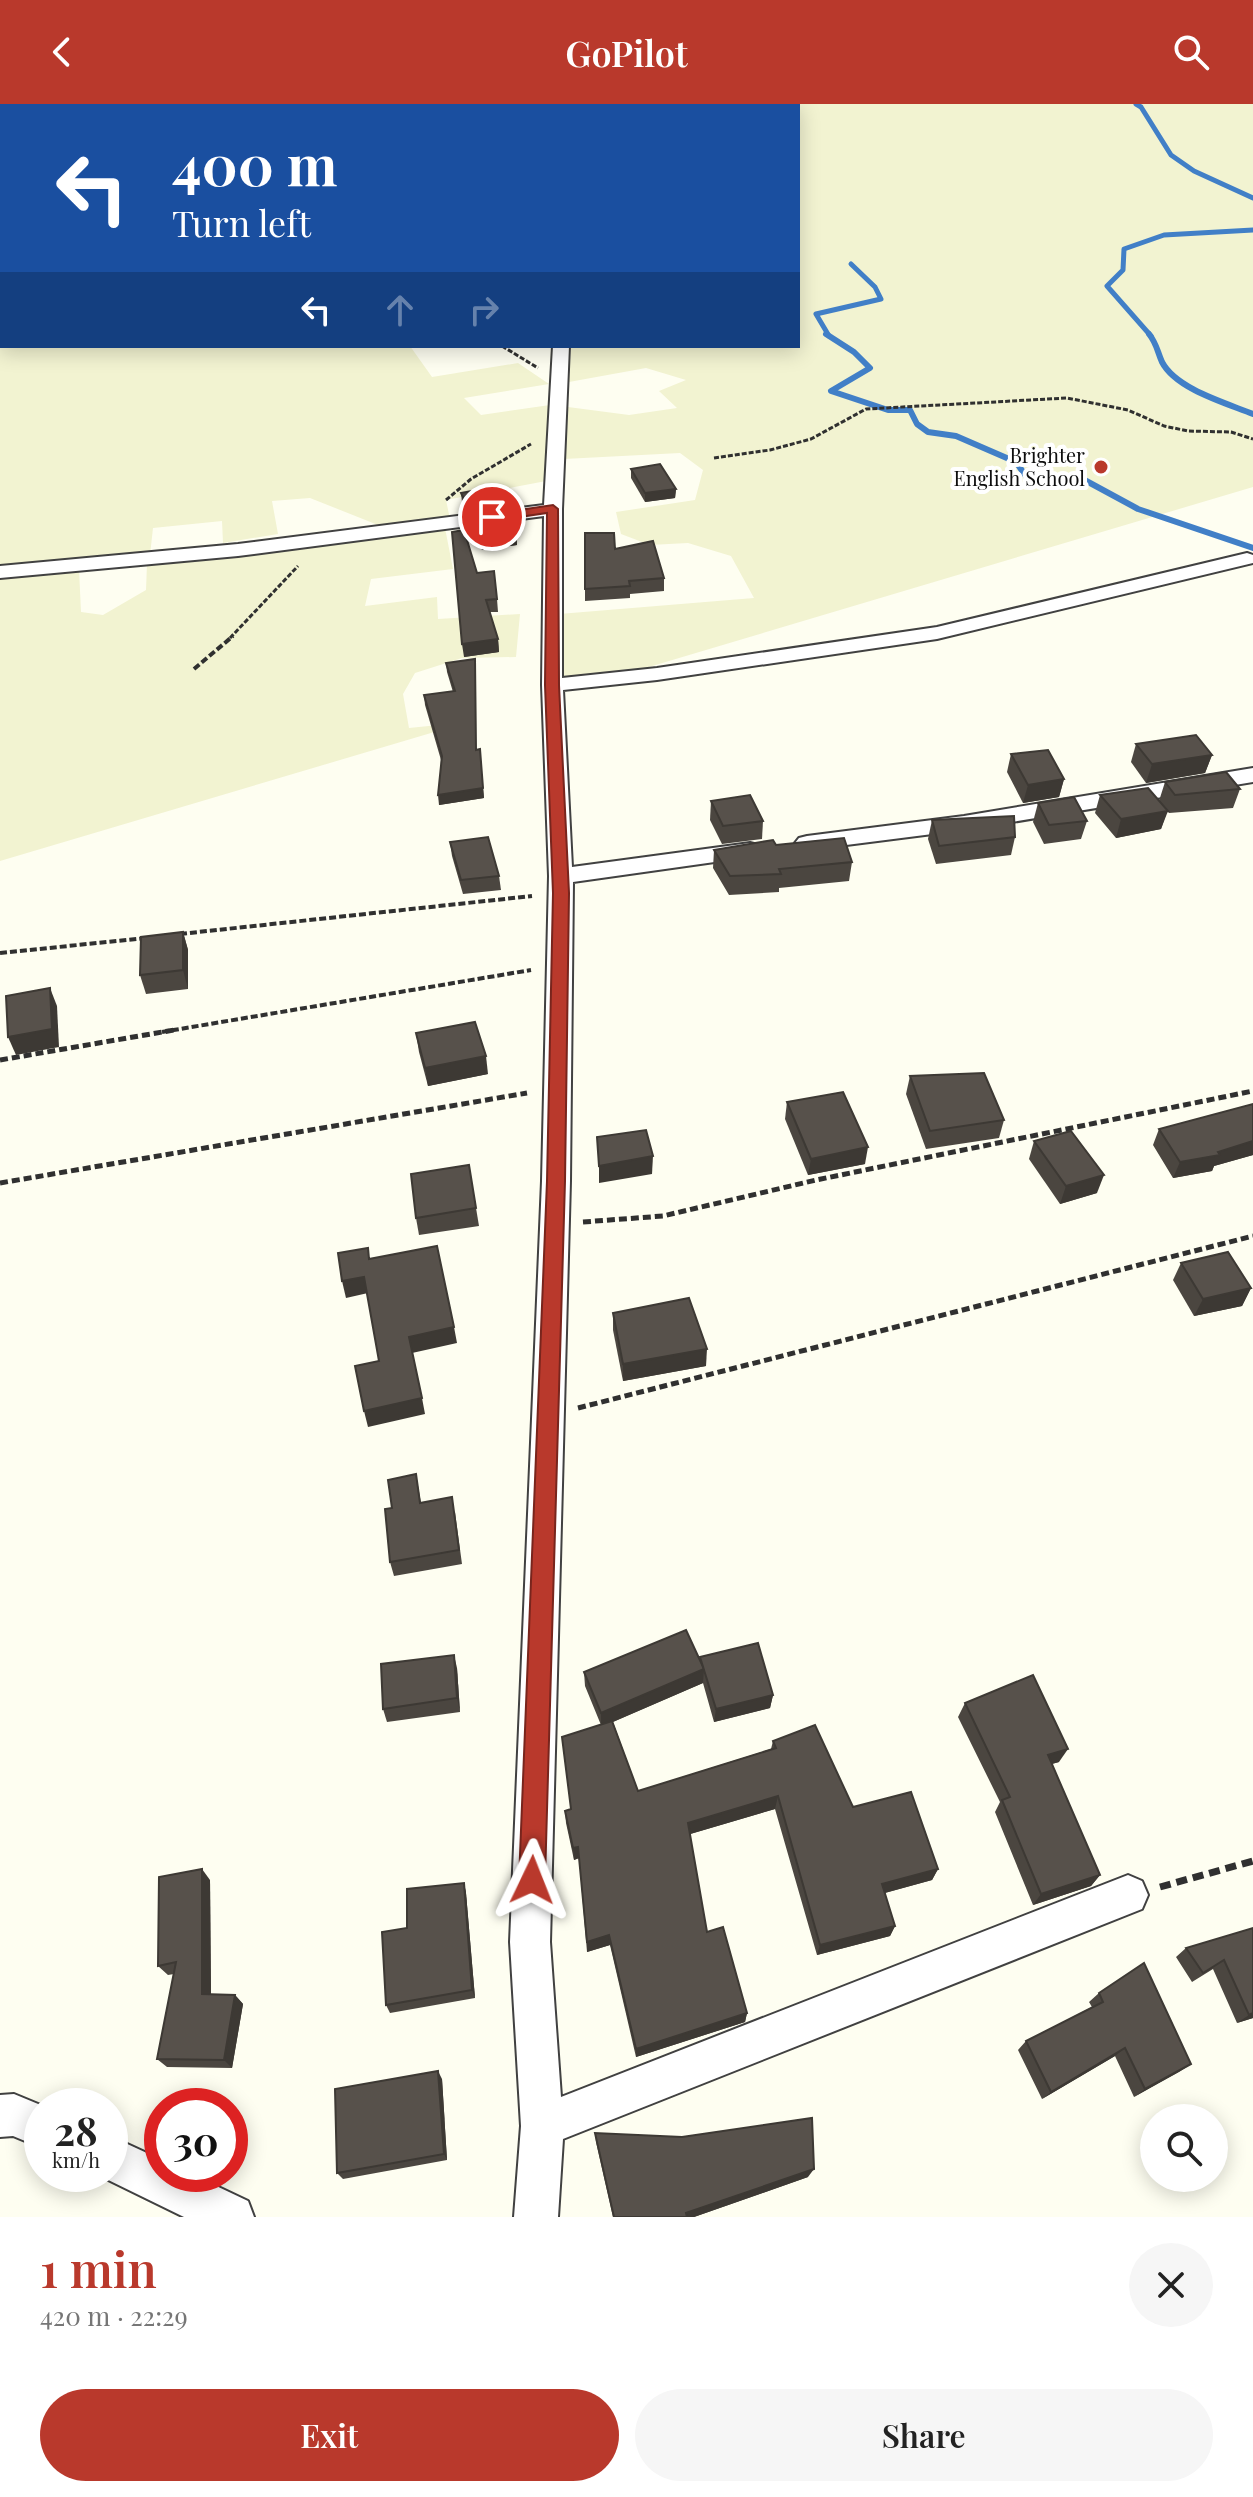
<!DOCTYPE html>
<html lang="en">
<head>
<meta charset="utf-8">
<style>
  :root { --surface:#fff; --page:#f6f6f6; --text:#222; --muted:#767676; --accent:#b9392c }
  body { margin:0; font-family:"Playfair Display",serif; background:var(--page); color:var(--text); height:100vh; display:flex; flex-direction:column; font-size:30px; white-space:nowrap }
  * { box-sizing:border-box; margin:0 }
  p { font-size:26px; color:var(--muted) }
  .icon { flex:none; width:44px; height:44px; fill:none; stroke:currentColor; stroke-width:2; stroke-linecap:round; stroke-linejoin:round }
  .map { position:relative; height:2113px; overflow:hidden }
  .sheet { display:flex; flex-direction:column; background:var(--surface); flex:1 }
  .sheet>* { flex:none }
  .guide { position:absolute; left:0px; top:0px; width:800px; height:244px; box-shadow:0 4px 20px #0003; background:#1a4fa0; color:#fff; overflow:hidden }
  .fabs { position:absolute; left:1140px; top:2000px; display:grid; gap:16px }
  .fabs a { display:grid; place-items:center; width:88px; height:88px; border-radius:50%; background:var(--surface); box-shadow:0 4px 20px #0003; font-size:40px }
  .speed { position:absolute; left:24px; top:1984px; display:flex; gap:16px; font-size:40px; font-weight:700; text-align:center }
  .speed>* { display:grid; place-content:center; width:104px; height:104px; border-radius:50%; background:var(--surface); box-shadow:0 4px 20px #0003; line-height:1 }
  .speed small { font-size:20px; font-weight:400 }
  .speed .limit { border:12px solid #d22; background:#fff; color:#111 }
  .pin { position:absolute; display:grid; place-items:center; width:68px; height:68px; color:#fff; margin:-34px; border:4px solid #fff; border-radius:50%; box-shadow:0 2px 8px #0007 }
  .me { position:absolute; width:88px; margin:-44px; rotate:2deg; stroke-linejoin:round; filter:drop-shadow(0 0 6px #0008) }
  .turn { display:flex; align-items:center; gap:28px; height:168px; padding:0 40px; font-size:36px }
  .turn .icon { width:104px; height:104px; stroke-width:2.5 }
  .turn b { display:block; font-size:56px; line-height:68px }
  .lanes { display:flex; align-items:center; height:76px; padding:0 40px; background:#0003; justify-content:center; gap:40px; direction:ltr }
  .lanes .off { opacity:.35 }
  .round { display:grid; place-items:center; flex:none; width:84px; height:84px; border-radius:42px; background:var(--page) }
  .head { display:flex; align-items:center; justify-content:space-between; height:136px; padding:0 40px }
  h1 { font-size:48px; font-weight:600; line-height:60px; color:var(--accent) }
  .cta { display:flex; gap:16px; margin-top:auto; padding:16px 40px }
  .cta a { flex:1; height:92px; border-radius:48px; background:var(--accent); color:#fff; font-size:32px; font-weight:600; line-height:92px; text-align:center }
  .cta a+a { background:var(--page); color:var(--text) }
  header { display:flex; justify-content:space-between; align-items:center; height:104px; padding:0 40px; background:var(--accent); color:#fff; font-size:36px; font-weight:600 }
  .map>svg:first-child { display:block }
  .farmland { fill:#f2f3d1 }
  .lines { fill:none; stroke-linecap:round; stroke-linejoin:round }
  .stream-far1 { stroke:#417fc7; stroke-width:5 }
  .stream { stroke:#417fc7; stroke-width:6 }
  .minor-casing { stroke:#414141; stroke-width:4 }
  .path-far3 { stroke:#303030; stroke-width:3; stroke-dasharray:5 2; stroke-linecap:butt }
  .path-far2 { stroke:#303030; stroke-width:4; stroke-dasharray:7 3; stroke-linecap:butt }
  .path-far1 { stroke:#303030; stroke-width:5; stroke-dasharray:8 4; stroke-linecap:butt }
  .path { stroke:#303030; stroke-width:7; stroke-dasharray:11 6; stroke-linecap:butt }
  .minor { fill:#fff; fill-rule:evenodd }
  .wall { fill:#4b4640 }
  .shaded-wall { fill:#3d3934 }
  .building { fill:#57514b; stroke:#3d3934; stroke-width:2 }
  .route { fill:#b9392c; stroke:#78251d; stroke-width:2 }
  .poi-dot { fill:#b9392c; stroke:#fff; stroke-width:3 }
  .labels { text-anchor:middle; stroke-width:8; stroke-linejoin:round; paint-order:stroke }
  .far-poi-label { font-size:20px; fill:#0e0e0e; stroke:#fff; text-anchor:end }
</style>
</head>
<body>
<header><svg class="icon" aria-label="back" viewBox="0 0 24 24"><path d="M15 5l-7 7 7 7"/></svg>GoPilot<svg class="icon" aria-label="search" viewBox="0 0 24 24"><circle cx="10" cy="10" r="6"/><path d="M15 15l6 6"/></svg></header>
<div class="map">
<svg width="1253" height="2113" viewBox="0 0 1253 2113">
  <rect width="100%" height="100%" fill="#fefef1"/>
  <g class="farmland">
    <polygon points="0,0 419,0 420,2 2,2 0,209"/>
    <polygon points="632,0 1253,0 1253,383 558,590 559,510 754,494 731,452 688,439 650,441 621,430 616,408 695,396 703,366 680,349 564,355 568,303 629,311 677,304 659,287 686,276 646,264 569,278 571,242 798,242 798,2"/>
    <polygon points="0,233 2,242 410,242 432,273 518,259 549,280 464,294 481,311 550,301 546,377 446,396 450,415 383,423 310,394 272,397 278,430 223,439 222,417 153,424 150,451 0,463"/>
    <polygon points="445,424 453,465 371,475 365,502 437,493 438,515 520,510 516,553 462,554 415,569 403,590 409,624 468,618 0,757 0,471 79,465 81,508 103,511 146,486 147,460"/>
  </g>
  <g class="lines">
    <g class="stream-far1">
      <polyline points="1136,0 1141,3 1171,51 1194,67 1253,94"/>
      <polyline points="829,232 816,210 881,195 875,183 851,160"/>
      <polyline points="1151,232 1107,182 1123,166 1124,145 1164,131 1253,126"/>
    </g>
    <g class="stream">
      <polyline points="826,230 854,248 870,264 831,287 888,306 910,306 917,320 928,328 956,332 1016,358 1030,378 1079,373 1138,405 1253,444"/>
      <path d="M1149 230C1157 240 1157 247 1162 258 1176 285 1226 299 1253 310"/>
    </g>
    <g class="minor-casing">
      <g id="minor">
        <rect x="564" y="0" width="12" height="2"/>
        <polygon points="553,242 569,242 562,405 562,574 657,564 937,523 1247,449 1253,451 1253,459 937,535 657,576 563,586 572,763 750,739 758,741 762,746 758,751 750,753 573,778 570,1077 550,1838 561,1993 1128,1771 1142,1777 1148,1791 1142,1805 563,2035 558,2113 514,2113 521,2022 510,1838 542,1077 549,772 542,581 544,412 238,452 0,474 0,462 238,440 544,401"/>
        <polygon points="1253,664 1253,678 964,726 807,746 799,744 795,739 799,734 807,732 964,712"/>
        <polygon points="14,1990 43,2002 42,2044 13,2032 0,2033 0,1991"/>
        <polygon points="110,2032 162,2056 162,2070 191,2070 248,2097 254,2113 184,2113 96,2070 110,2070"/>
      </g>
    </g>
    <g class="path-far3">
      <polyline points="502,242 538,264"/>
      <polyline points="714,354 770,346 811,335 866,305 1067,294 1128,306 1164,322 1188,327 1231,328 1253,335"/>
      <polyline points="446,396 471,375 531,340"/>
      <polyline points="230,534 298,462"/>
    </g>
    <g class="path-far2">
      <polyline points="194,565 233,532"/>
      <polyline points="180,830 532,792"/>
      <polyline points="0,849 146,834"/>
      <polyline points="162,928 531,866"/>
    </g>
    <g class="path-far1">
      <polyline points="0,956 174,926"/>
      <polyline points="0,1079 527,989"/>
      <polyline points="583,1118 663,1112 816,1076 1253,987"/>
      <polyline points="578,1304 1253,1132"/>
    </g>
    <polyline class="path" points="1160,1783 1253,1757"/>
    <use href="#minor" class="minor"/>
  </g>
  <g class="wall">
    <polygon points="631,365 676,385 675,394 645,398 631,374"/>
    <polygon points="461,389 499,403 516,424 517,441 482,446 473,424 472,407 466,408 462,398"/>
    <polygon points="585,429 615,445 664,474 664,487 630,490 630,494 585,497"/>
    <polygon points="477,469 497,495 498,508 490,508 498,535 499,548 464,553"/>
    <polygon points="475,555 476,646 480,645 484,694 439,701 441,656 425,601 424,591 453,588 447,568 446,559"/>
    <polygon points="1136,640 1212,651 1205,669 1146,679 1131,658"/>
    <polygon points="1011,650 1064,675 1059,693 1023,699 1007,668"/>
    <polygon points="1165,678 1240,685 1233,704 1169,709 1167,707 1161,725 1116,734 1095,709 1100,691 1165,704 1159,697"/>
    <polygon points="711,697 763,717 762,735 722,740 710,716"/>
    <polygon points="1038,699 1087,717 1081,735 1044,740 1033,718"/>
    <polygon points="932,716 1015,733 1011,751 936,760 928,735"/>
    <polygon points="450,738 499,772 501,786 463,790 452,752"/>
    <polygon points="776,741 852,758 849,777 779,784 779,788 729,791 713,764 714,746"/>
    <polygon points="183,828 188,846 188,885 146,890 140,871"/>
    <polygon points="416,929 488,970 428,982 419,948"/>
    <polygon points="910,972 1004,1016 999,1034 926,1045 906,990"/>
    <polygon points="787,998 865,1060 808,1071 785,1015"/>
    <polygon points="1253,1000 1253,1051 1214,1062 1212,1067 1173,1074 1153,1041 1159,1025"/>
    <polygon points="1034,1037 1097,1089 1060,1100 1029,1055"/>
    <polygon points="476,1104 479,1122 419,1131 416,1114"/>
    <polygon points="1181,1159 1251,1184 1242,1202 1194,1212 1173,1176"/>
    <polygon points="613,1209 706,1262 623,1277 613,1226"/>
    <polygon points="416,1370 421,1399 455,1408 462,1460 394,1472 390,1458 392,1404"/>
    <polygon points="700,1553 773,1591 770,1604 714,1618 703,1579 613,1618 638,1687 771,1645 773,1637 853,1703 938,1765 932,1776 885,1789 895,1822 890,1832 817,1851 775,1705 690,1730 707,1828 747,1909 745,1918 636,1953 610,1841 587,1848 579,1754 574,1756 566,1719 565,1707 571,1705 601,1621 585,1582 584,1568 700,1557"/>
    <polygon points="457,1564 460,1608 387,1618 383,1605"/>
    <polygon points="965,1599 1059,1658 1052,1660 1100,1771 1091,1782 1033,1801 995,1708 1000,1698 958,1613"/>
    <polygon points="210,1776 211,1890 235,1891 243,1900 232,1964 167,1963 157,1955 174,1870 168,1871 158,1862"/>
    <polygon points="464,1779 466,1789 475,1894 390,1909 386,1901 407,1824"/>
    <polygon points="1253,1824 1253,1914 1237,1919 1213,1865 1192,1878 1176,1853 1186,1844"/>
    <polygon points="1099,1889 1191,1960 1134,1993 1115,1952 1042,1995 1018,1946 1026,1937 1092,1903 1089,1898"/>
    <polygon points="442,1975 447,2056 343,2075 337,2069"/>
    <polygon points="595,2029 808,2073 694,2113 613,2113 596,2038"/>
  </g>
  <g class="shaded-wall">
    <polygon points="676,385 675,394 645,398 645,389"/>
    <polygon points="499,395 499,404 466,408 466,399"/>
    <polygon points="516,424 517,441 482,446 481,429"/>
    <polygon points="498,535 499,548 464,553 462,540"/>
    <polygon points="1212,651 1205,669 1146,679 1152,660"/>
    <polygon points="1064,675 1059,693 1023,699 1028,681"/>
    <polygon points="483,684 484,694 439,701 438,691"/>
    <polygon points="1168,707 1161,725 1116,734 1121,715"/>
    <polygon points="183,828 188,846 188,885 183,866"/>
    <polygon points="50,884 57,902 59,943 16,951 8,933"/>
    <polygon points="486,952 488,970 428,982 425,964"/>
    <polygon points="1253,1037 1253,1051 1214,1062 1212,1067 1173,1074 1180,1058"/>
    <polygon points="868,1043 865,1060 808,1071 811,1055"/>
    <polygon points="653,1052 652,1070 599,1079 599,1062"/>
    <polygon points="1104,1071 1097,1089 1060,1100 1066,1082"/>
    <polygon points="364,1173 368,1189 346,1194 342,1177"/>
    <polygon points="1251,1184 1242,1202 1194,1212 1203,1195"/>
    <polygon points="454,1223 457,1239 412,1249 409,1233"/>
    <polygon points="707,1245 706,1262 623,1277 623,1260"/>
    <polygon points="422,1294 425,1310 368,1323 364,1307"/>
    <polygon points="454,1551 457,1564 460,1608 457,1594"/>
    <polygon points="704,1565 703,1579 601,1623 601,1609"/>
    <polygon points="773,1591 770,1604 714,1618 716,1605"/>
    <polygon points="1068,1645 1059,1658 1040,1663 1048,1651"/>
    <polygon points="778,1692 775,1705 687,1731 688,1719"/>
    <polygon points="578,1743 579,1754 574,1756 573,1744"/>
    <polygon points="202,1765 210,1776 211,1899 202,1890"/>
    <polygon points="938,1765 932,1776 877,1791 882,1780"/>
    <polygon points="1100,1771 1091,1782 1033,1801 1041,1790"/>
    <polygon points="464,1779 466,1789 475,1894 472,1886"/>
    <polygon points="895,1822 890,1832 817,1851 820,1841"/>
    <polygon points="609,1831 610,1841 587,1848 587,1838"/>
    <polygon points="235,1891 243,1900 232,1964 224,1956"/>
    <polygon points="747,1909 745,1918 636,1953 636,1945"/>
    <polygon points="1253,1909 1253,1914 1237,1919 1249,1911"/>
    <polygon points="1125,1944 1115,1952 1042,1995 1051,1988"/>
    <polygon points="1191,1960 1179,1968 1134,1993 1145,1985"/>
    <polygon points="438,1967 442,1975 447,2056 444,2050"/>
    <polygon points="814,2065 808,2073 694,2113 685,2113 686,2109"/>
  </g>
  <g class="building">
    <polygon points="470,0 534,0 535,2 472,2"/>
    <polygon points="587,0 610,0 612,2 588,2"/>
    <polygon points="660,360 676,385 645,389 631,365"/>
    <polygon points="493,383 499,395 466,399 461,389"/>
    <polygon points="506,403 516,424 481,429 472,407"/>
    <polygon points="464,426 477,469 494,467 497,495 486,496 498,535 462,540 452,428"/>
    <polygon points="585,429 614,429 615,445 653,437 664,474 629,477 630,482 585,485"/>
    <polygon points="475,555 476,646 480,645 483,684 438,691 442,652 424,591 455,587 446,559"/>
    <polygon points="1196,631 1212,651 1152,660 1136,640"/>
    <polygon points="1048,646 1064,675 1028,681 1011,650"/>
    <polygon points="1226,668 1240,685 1175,691 1165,678"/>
    <polygon points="1148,684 1168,707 1121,715 1100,691"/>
    <polygon points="750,691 763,717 723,722 711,697"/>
    <polygon points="1074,693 1087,717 1049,721 1038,699"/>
    <polygon points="1014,712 1015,733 939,742 932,716"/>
    <polygon points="488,733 499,772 461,776 450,738"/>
    <polygon points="844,734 852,758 779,765 781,770 730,772 714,746 773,736 776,741"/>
    <polygon points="183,828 183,866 140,871 141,833"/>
    <polygon points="50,884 52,925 8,933 6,892"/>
    <polygon points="475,918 486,952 425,964 416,929"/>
    <polygon points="984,969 1004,1016 930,1027 910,972"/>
    <polygon points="843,988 868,1043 811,1055 787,998"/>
    <polygon points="1253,1000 1253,1037 1218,1048 1220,1051 1180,1058 1159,1025"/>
    <polygon points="646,1026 653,1052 599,1062 597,1033"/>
    <polygon points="1071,1027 1104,1071 1066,1082 1034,1037"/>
    <polygon points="469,1061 476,1104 416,1114 411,1070"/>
    <polygon points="437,1142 454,1223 409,1233 422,1294 364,1307 355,1262 379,1257 364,1173 342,1177 338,1149 368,1144 369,1155"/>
    <polygon points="1228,1148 1251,1184 1203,1195 1181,1159"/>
    <polygon points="689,1194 707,1245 623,1260 613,1209"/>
    <polygon points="416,1370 420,1399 452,1393 459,1446 390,1458 385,1405 392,1404 388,1376"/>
    <polygon points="686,1526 704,1565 601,1609 584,1568"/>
    <polygon points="758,1539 773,1591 716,1605 700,1553"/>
    <polygon points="454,1551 457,1594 383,1605 381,1560"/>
    <polygon points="1033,1571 1068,1645 1048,1651 1100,1771 1041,1790 1002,1696 1010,1693 965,1599"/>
    <polygon points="612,1617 638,1687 776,1644 773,1637 815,1621 853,1703 911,1688 938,1765 882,1780 895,1822 820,1841 778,1692 688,1719 707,1828 723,1823 747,1909 636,1945 609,1831 587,1838 578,1743 573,1744 565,1707 571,1705 562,1633"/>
    <polygon points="202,1765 202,1890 235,1891 224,1956 157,1955 176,1858 158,1862 159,1773"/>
    <polygon points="464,1779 472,1886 386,1901 382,1828 407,1824 407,1785"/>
    <polygon points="1253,1824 1253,1909 1249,1911 1224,1856 1203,1869 1186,1844"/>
    <polygon points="1144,1859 1191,1960 1145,1985 1125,1944 1051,1988 1026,1937 1103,1898 1099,1889"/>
    <polygon points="438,1967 444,2050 337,2069 335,1985"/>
    <polygon points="812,2014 814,2065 686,2109 687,2113 614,2113 595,2029 682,2033"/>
  </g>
  <polygon class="route" points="553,401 558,405 559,581 569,789 565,1077 545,1776 541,1785 532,1788 523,1785 519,1776 547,1077 553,789 545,581 547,409 492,417 487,413 492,410"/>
  <circle class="poi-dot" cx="1101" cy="363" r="8"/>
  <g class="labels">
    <g class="far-poi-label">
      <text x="1085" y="359">Brighter<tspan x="1085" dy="23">English School</tspan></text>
    </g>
  </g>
</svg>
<div class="fabs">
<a><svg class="icon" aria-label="search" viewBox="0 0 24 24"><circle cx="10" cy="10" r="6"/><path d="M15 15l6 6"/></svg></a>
</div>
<div class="speed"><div>28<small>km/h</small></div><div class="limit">30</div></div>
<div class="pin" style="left:492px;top:413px;background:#d93025"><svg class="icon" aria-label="arrive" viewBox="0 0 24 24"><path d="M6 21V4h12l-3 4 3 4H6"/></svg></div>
<svg class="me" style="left:532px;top:1776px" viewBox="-20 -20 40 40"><path d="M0-17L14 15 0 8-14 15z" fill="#b9392c" stroke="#fff" stroke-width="4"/></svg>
<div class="guide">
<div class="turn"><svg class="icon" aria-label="left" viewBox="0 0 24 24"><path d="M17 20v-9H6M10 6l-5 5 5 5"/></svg><div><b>400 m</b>Turn left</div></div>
<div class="lanes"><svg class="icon" aria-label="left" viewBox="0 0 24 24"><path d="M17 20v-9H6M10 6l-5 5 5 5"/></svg><svg class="icon off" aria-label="ahead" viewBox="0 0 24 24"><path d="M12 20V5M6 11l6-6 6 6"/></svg><svg class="icon off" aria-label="right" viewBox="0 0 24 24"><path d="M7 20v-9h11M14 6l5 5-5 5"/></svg></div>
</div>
</div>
<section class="sheet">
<div class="head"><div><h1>1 min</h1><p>420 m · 22:29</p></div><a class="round"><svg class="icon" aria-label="close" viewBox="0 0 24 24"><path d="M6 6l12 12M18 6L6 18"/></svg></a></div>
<div class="cta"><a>Exit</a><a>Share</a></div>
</section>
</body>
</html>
